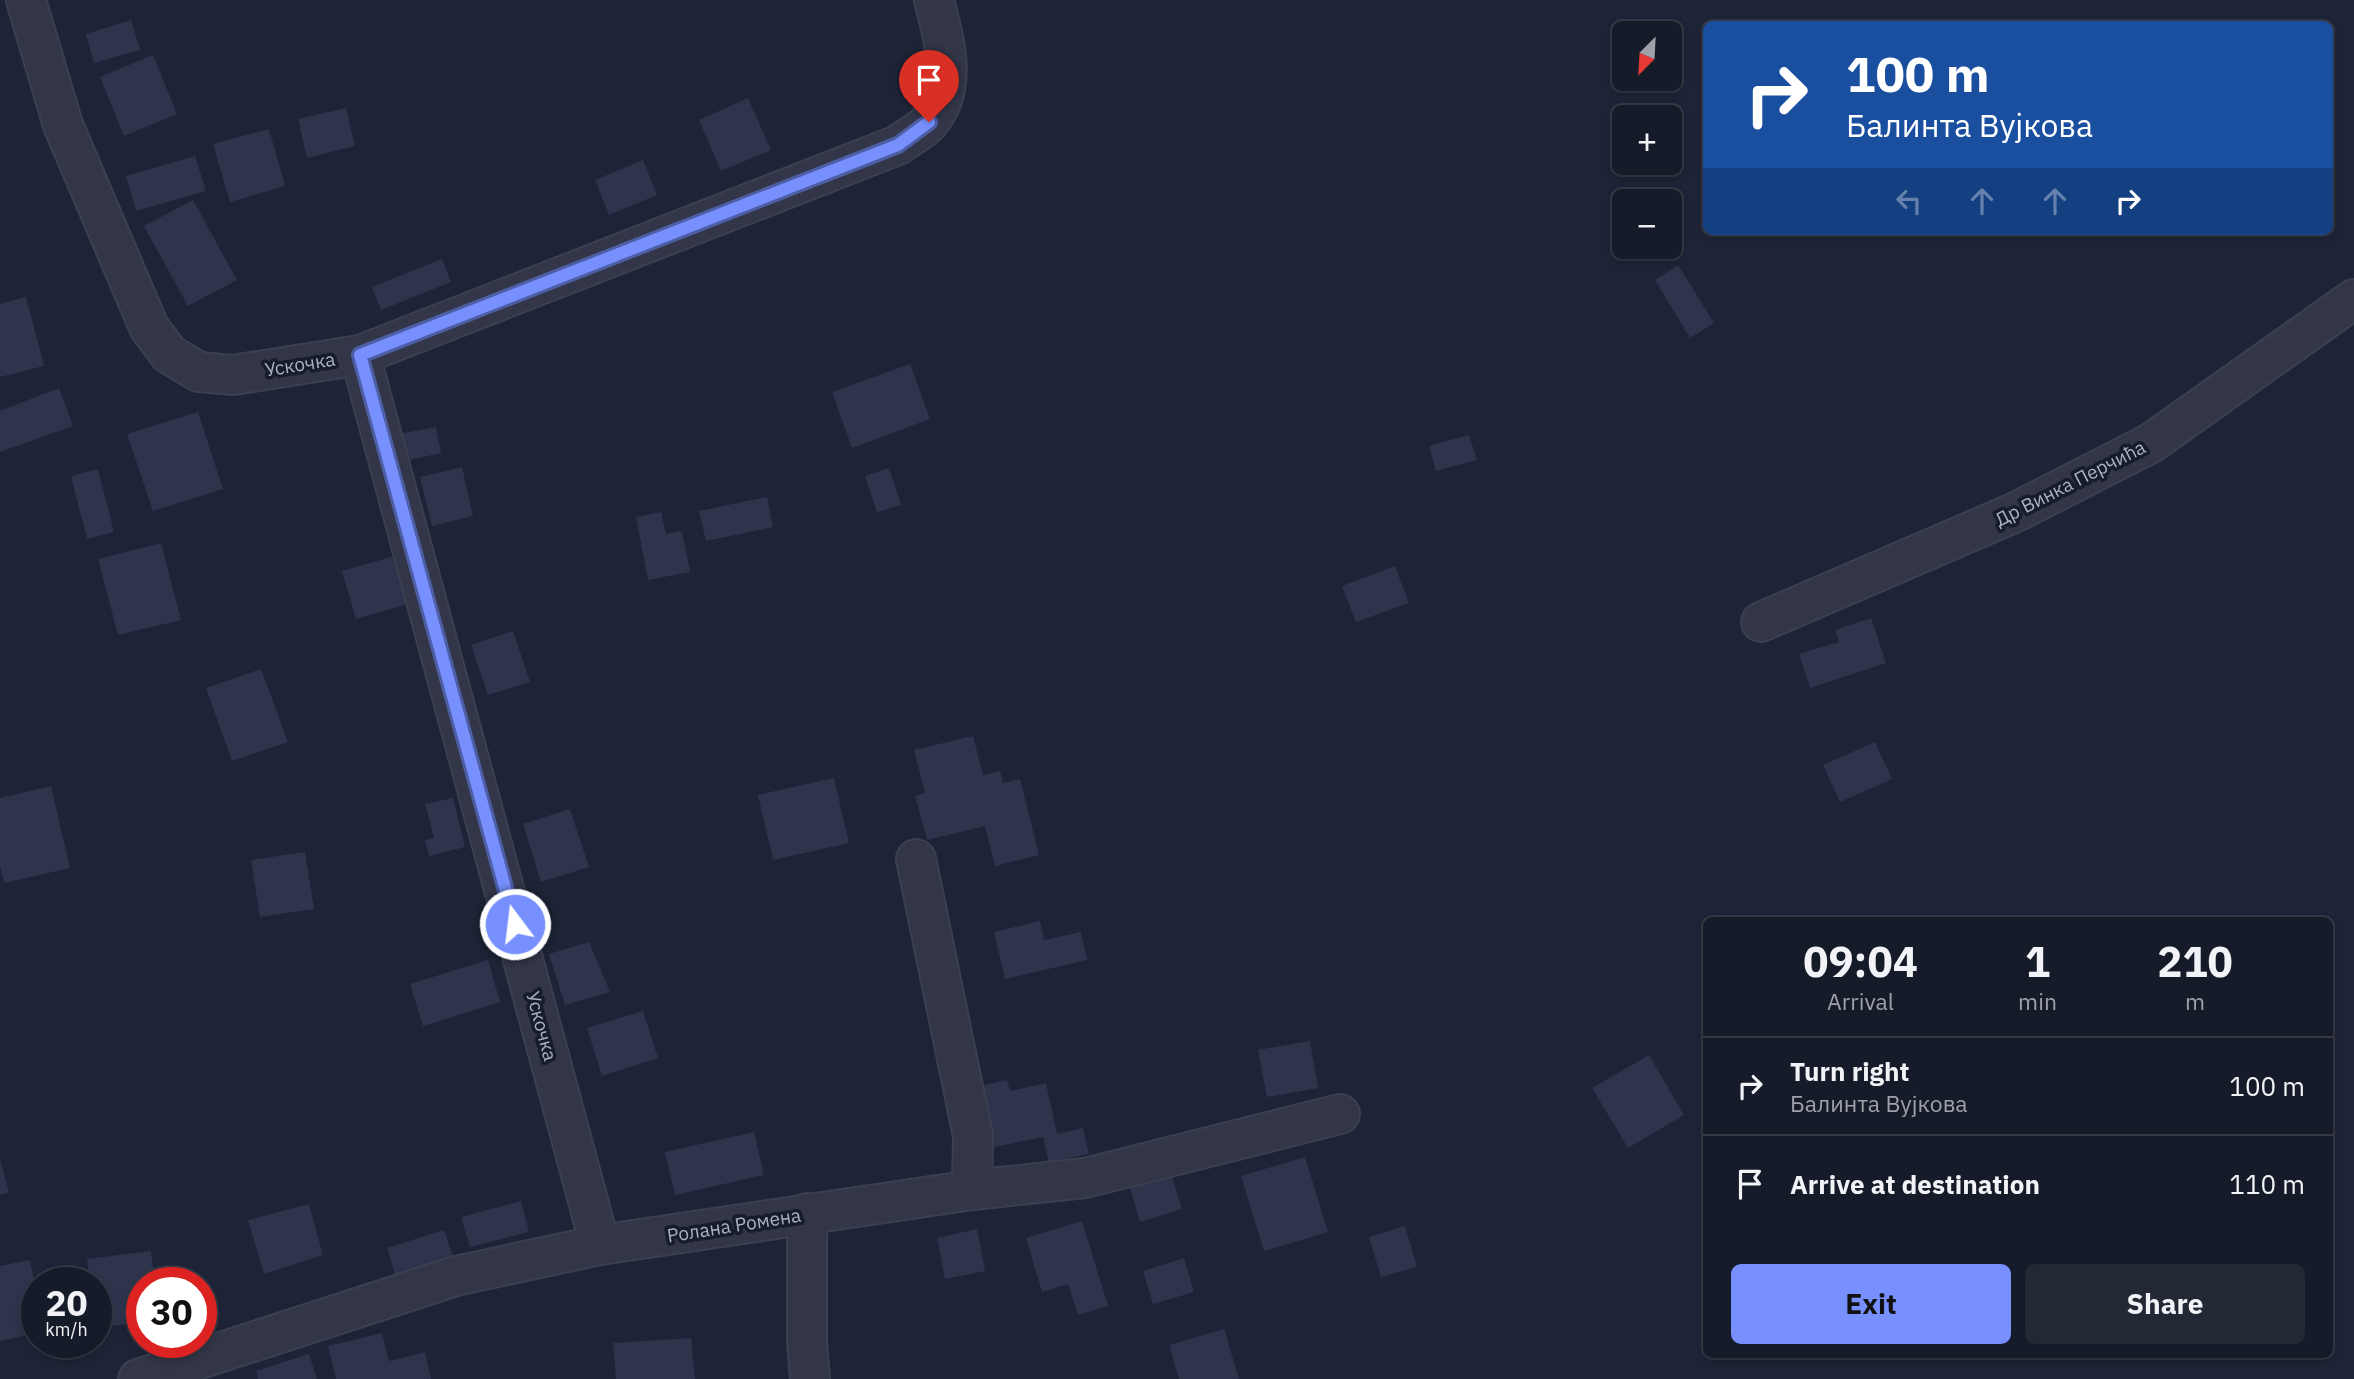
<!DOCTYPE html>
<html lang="en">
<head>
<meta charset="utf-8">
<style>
  :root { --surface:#161b29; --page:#232835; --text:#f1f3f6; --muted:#9ea1a8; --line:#353946; --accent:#7790fe }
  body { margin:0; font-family:"IBM Plex Sans",sans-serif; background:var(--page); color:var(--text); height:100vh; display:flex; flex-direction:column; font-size:26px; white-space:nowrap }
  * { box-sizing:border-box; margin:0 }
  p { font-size:23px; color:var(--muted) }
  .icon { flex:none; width:38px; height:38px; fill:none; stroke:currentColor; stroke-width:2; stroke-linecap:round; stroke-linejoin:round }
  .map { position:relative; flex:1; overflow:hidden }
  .drawer { position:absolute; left:1703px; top:917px; width:630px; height:441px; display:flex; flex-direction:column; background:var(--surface); border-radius:10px; box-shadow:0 4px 10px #0003,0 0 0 2px var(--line) }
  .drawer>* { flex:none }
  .top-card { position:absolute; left:1703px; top:21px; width:630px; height:214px; border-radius:10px; box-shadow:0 4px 10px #0003,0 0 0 2px var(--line); background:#1a4fa0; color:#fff; overflow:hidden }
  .needle { width:46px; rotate:204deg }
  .buttons { position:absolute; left:1612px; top:21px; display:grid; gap:14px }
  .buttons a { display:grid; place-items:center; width:70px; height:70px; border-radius:10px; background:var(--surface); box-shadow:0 4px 10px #0003,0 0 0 2px var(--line); font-size:35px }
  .speed { position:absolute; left:21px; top:1267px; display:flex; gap:14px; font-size:35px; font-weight:700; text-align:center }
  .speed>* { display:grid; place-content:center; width:91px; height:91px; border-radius:50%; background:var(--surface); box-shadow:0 4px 10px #0003,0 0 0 2px var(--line); line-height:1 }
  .speed small { font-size:18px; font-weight:400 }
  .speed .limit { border:10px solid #d22; background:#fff; color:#111 }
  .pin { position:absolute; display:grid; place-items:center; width:60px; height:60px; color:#fff; margin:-72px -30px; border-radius:50% 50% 50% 0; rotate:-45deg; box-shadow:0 0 7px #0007 }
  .pin .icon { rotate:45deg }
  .me { position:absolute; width:77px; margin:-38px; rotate:345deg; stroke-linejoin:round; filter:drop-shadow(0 0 5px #0008) }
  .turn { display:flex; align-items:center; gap:24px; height:147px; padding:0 28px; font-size:32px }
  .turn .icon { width:91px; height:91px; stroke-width:2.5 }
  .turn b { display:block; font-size:49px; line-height:60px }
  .lanes { display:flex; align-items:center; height:66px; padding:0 28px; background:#0003; justify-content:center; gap:35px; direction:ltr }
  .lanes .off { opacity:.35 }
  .eta { display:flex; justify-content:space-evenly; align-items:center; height:119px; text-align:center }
  .eta b { font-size:42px; font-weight:700; line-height:49px }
  .button { display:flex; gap:14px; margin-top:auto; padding:14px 28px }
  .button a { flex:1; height:80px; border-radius:10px; background:var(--accent); color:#111; font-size:28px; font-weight:700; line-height:80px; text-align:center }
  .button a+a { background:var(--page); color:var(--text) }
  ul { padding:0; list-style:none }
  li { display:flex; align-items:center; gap:21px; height:98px; padding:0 28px; border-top:2px solid var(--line) }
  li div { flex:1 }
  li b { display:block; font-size:26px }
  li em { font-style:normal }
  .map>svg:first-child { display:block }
  .building { fill:#2d344c }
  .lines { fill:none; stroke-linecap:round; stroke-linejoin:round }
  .minor-casing { stroke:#3b4051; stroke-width:42 }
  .minor { stroke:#323648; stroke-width:38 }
  .route-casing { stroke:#4d5ea5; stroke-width:18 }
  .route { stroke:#7790fe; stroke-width:12 }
  .labels { text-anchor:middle; stroke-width:7; stroke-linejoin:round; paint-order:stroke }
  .street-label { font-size:19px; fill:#abb0c5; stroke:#171c2c }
</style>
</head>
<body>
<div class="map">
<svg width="2354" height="1379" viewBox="0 0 2354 1379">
  <rect width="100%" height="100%" fill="#1e2437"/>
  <g class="building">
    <polygon points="131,20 140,50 94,63 86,34"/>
    <polygon points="153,55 177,114 124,136 100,77"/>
    <polygon points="748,98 771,150 721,171 699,120"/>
    <polygon points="346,108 355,146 307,158 298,119"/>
    <polygon points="269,129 285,186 230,202 213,144"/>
    <polygon points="195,156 206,191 136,211 126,176"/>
    <polygon points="643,160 657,195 609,215 595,180"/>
    <polygon points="193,200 237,280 188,306 144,226"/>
    <polygon points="442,259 451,282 381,310 372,287"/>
    <polygon points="1678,265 1714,323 1690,338 1655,280"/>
    <polygon points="26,297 44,366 0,377 0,304"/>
    <polygon points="910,364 930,419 852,448 832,392"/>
    <polygon points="59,388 73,426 0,452 0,411"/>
    <polygon points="198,412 223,489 153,511 127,434"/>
    <polygon points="436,427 441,453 400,462 394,435"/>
    <polygon points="1469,435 1477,460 1436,471 1429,446"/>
    <polygon points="462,467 473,516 432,526 420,477"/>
    <polygon points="889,468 901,505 877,512 865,476"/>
    <polygon points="98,469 114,532 87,539 71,476"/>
    <polygon points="767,497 773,527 706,541 699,511"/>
    <polygon points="661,512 666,534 682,531 690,572 648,580 636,517"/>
    <polygon points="161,543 181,620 118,635 98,559"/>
    <polygon points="398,555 412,603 356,619 342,571"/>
    <polygon points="1395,566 1409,603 1356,622 1342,586"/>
    <polygon points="1871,618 1886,663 1810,688 1799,654 1839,642 1835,630"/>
    <polygon points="513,631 530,682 488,695 471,645"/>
    <polygon points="261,669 288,742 232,761 206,688"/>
    <polygon points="973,736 983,775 1000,771 1003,783 1020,779 1039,855 995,866 985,826 927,840 915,796 925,793 914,750"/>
    <polygon points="1875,742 1892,779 1840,802 1823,765"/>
    <polygon points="834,778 849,843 773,860 758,795"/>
    <polygon points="51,786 70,868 4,883 0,865 0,798"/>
    <polygon points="453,798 465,847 429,856 425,840 434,838 425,804"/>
    <polygon points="570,809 589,867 541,882 523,824"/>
    <polygon points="305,852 314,909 260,917 251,860"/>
    <polygon points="1040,921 1044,940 1081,932 1087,960 1005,979 994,932"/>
    <polygon points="589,942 610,992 565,1005 549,954"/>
    <polygon points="488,960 500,1002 423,1026 410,984"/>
    <polygon points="643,1011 658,1058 602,1076 587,1028"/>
    <polygon points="1310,1041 1318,1088 1267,1097 1258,1050"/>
    <polygon points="1649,1055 1684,1115 1628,1148 1592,1088"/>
    <polygon points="1007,1080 1010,1091 1046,1083 1057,1134 1083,1128 1089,1154 1049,1162 1043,1137 994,1147 980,1086"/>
    <polygon points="754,1132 764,1175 675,1195 665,1152"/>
    <polygon points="1305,1157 1328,1232 1264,1251 1241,1176"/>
    <polygon points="0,1159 9,1192 0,1195"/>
    <polygon points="1172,1176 1182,1209 1140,1222 1130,1188"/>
    <polygon points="521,1201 529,1232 470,1247 461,1217"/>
    <polygon points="309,1204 323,1255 264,1274 248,1220"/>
    <polygon points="1082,1221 1108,1306 1078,1315 1068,1284 1042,1292 1026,1238"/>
    <polygon points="1405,1226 1417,1267 1381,1277 1369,1237"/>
    <polygon points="977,1229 985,1271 945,1279 937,1238"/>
    <polygon points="444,1230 455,1263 397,1280 387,1248"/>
    <polygon points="151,1251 155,1283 142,1283 142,1322 96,1328 96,1283 90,1283 87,1259"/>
    <polygon points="1184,1258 1194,1292 1153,1304 1143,1271"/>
    <polygon points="30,1260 37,1296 37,1333 0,1341 0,1266"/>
    <polygon points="1224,1329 1239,1379 1179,1379 1169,1345"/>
    <polygon points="382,1333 389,1361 425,1352 431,1379 336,1379 328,1346"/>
    <polygon points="691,1338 695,1379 616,1379 613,1343"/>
    <polygon points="309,1354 317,1379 258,1379 256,1371"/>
  </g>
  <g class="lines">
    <g class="minor-casing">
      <g id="minor">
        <path d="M26 0 63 125 149 327 169 354 199 372 233 375 360 355 898 145C907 138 922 131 929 122 959 87 944 40 934 0"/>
        <polyline points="360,355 600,1245"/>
        <polyline points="1761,622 2016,512 2151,443 2354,299"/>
        <polyline points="916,859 973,1136 972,1190"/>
        <polyline points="807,1213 807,1343 810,1379"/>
        <polyline points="138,1379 456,1276 600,1245 972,1190 1085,1178 1340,1114"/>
      </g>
    </g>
    <use href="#minor" class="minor"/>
  </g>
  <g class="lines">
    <g class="route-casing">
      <polyline id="route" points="515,924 360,355 898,145 929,122"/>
    </g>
    <use href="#route" class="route"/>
  </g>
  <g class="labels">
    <g class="street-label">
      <text transform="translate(300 364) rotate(-9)" y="7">Ускочка</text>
      <text transform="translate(2070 483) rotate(-27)" y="7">Др Винка Перчића</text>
      <text transform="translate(542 1026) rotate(75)" y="7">Ускочка</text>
      <text transform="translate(734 1225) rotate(-9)" y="7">Ролана Ромена</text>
    </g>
  </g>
</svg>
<div class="buttons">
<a><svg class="needle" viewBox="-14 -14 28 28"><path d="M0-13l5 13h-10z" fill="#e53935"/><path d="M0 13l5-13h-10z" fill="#9ea1a8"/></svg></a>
<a>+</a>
<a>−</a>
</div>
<div class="speed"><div>20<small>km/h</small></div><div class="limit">30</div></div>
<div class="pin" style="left:929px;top:122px;background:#d93025"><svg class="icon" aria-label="arrive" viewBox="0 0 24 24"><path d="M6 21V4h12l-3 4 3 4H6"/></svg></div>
<svg class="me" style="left:515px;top:924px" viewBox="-20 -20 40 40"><circle r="17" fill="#7790fe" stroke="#fff" stroke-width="3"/><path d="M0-11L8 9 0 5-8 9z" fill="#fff"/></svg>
<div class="top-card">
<div class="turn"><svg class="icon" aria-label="right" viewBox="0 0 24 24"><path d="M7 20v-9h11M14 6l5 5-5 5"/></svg><div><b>100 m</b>Балинта Вујкова</div></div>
<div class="lanes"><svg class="icon off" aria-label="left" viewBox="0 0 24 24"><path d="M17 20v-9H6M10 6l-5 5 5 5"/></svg><svg class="icon off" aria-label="ahead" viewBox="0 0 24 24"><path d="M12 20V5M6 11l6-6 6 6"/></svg><svg class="icon off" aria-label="ahead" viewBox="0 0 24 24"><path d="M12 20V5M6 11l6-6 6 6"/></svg><svg class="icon" aria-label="right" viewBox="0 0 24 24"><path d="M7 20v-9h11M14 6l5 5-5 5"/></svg></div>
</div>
<section class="drawer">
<div class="eta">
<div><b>09:04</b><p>Arrival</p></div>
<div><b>1</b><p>min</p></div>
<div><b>210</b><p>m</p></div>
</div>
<ul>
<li><svg class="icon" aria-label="right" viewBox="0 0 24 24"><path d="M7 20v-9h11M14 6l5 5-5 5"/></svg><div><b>Turn right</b><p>Балинта Вујкова</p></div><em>100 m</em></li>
<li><svg class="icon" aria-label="arrive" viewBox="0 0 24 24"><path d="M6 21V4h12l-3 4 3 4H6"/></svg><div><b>Arrive at destination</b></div><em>110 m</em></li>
</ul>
<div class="button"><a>Exit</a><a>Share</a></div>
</section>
</div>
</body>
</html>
